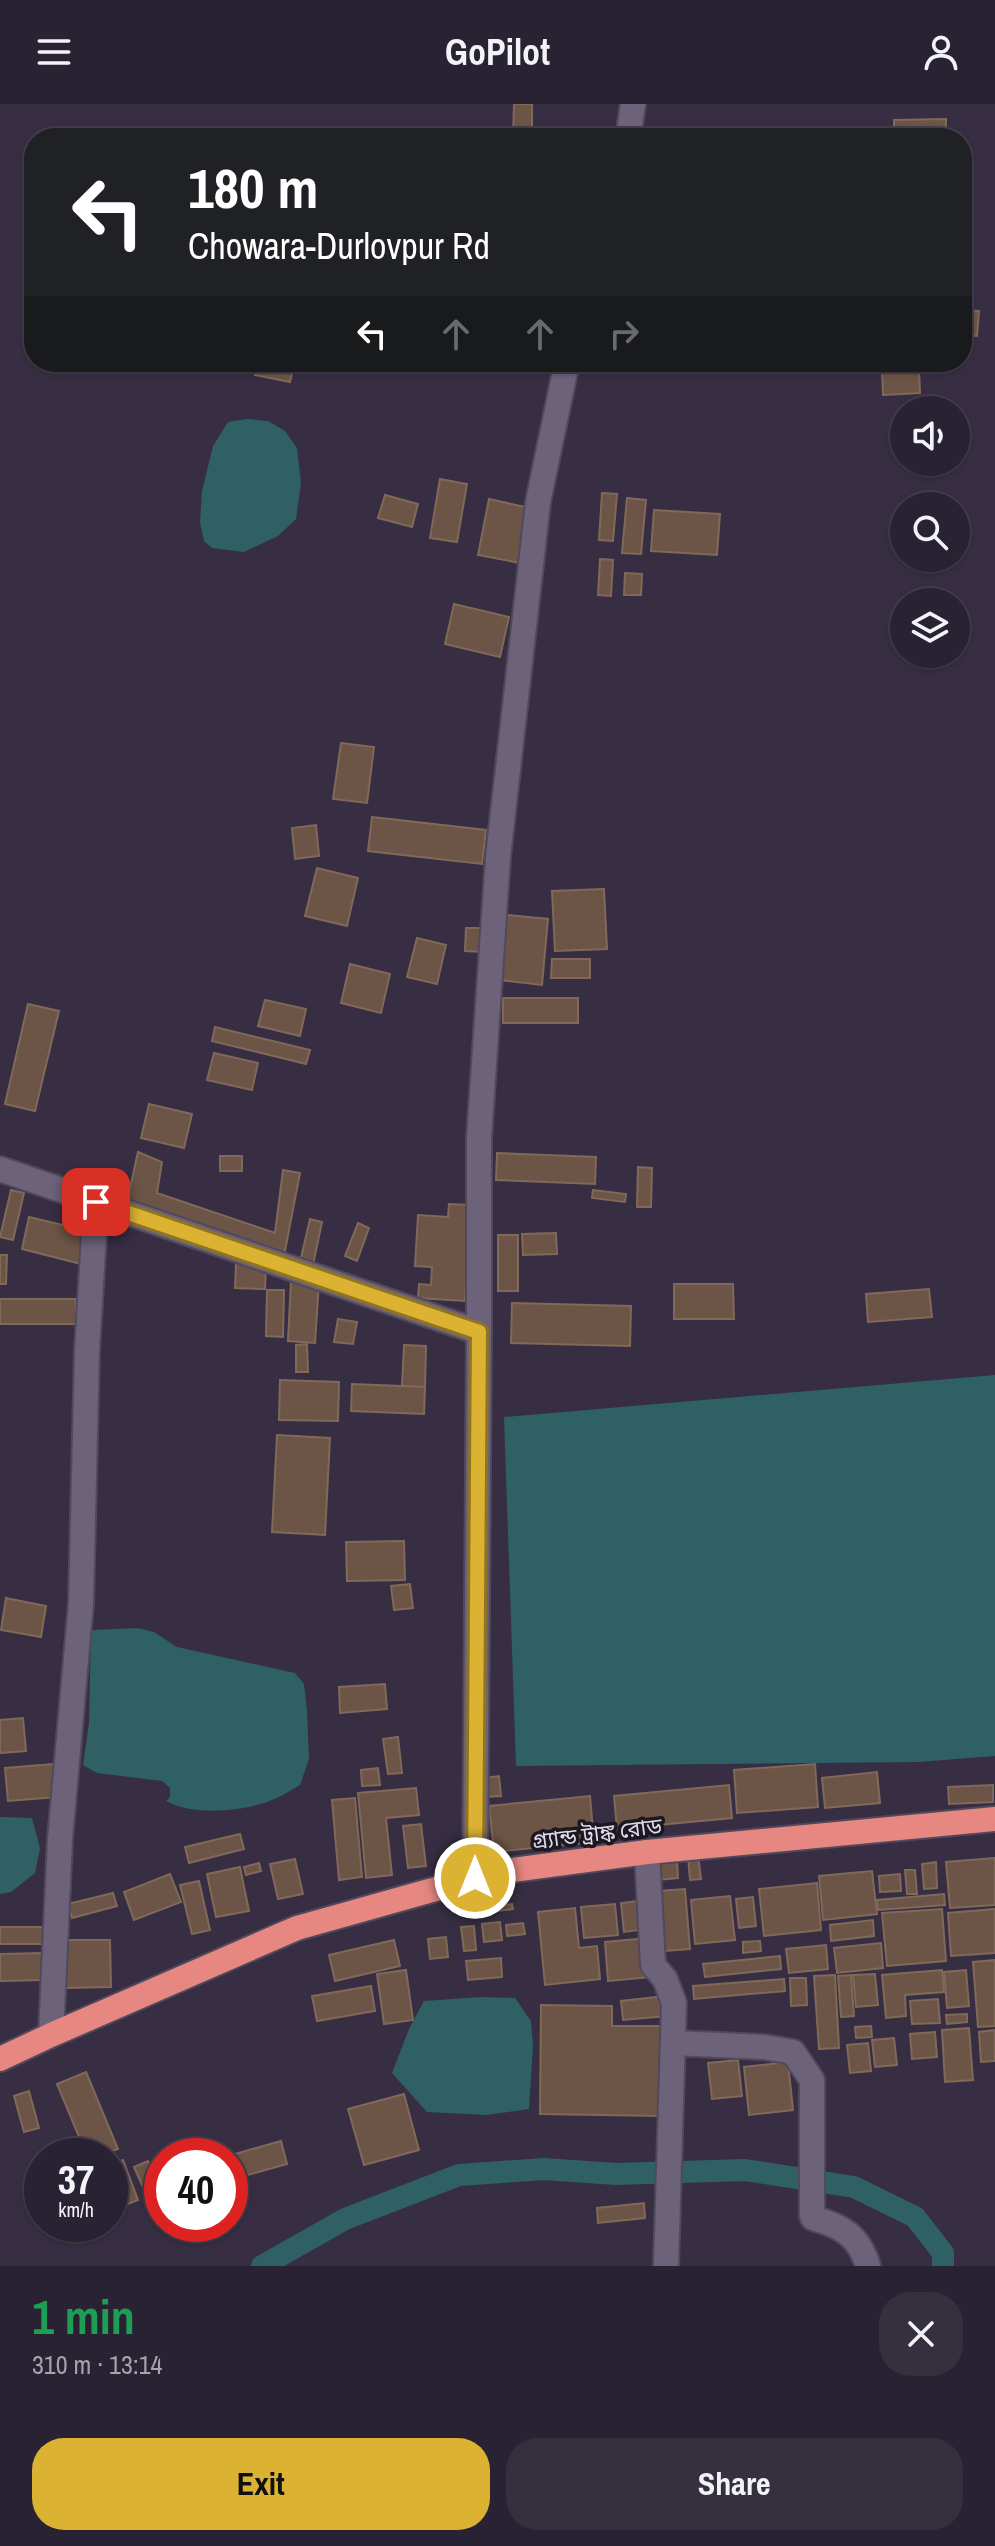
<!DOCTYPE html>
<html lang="en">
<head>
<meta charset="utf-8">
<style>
  :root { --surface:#292232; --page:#352f3e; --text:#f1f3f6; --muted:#a5a4ac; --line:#453f4d; --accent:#dcb233 }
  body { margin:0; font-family:"Archivo Narrow","Noto Sans Bengali",sans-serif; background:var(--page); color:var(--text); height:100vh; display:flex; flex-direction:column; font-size:30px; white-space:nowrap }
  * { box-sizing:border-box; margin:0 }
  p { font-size:26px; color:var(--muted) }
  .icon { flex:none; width:44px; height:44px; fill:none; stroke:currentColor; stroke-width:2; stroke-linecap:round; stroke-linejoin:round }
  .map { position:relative; height:2162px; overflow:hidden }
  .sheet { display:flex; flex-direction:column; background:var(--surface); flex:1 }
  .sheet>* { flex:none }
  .top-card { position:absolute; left:24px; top:24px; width:948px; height:244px; border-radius:32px; box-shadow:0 2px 6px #0004,0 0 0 2px var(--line); background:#202124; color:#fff; overflow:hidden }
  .fabs { position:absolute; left:890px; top:292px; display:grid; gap:16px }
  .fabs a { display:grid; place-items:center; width:80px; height:80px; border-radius:50%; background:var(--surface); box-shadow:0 2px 6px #0004,0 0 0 2px var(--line); font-size:40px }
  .speed { position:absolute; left:24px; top:2034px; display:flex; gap:16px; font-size:40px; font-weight:700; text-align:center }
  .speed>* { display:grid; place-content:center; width:104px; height:104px; border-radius:50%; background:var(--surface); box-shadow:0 2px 6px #0004,0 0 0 2px var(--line); line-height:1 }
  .speed small { font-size:20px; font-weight:400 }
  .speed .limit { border:12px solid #d22; background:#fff; color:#111 }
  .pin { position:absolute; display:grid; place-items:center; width:68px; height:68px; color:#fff; margin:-34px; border-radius:16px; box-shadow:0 4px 12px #0006 }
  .me { position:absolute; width:88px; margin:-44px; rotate:0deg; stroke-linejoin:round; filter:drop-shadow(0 0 6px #0008) }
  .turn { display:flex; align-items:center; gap:28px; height:168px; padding:0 32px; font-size:36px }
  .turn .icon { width:104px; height:104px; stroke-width:2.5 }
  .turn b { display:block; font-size:56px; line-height:68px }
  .lanes { display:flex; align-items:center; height:76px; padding:0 32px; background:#0003; justify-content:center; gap:40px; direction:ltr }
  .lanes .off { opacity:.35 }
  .round { display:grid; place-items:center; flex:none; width:84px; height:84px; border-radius:32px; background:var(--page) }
  .head { display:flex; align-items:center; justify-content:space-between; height:136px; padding:0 32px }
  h1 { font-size:48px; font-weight:700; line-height:60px; color:#1e9e55 }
  .cta { display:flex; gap:16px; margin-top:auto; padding:16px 32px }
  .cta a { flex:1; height:92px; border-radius:32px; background:var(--accent); color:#111; font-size:32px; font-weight:700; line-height:92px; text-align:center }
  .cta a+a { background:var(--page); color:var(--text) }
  header { display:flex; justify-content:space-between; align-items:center; height:104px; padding:0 32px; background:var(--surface); font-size:36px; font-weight:700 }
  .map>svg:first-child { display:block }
  .water { fill:#2e6065 }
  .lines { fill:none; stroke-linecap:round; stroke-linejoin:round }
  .canal { stroke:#2e6065; stroke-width:22 }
  .building { fill:#6c5546; stroke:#816959; stroke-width:2 }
  .minor-casing { stroke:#51495b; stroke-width:28 }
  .highway-casing { stroke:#51495b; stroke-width:28 }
  .minor { stroke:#6c627a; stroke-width:24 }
  .highway { stroke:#e68881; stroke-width:24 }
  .route-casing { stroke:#8f7421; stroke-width:20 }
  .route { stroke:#dcb233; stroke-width:14 }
  .labels { text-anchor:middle; stroke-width:7; stroke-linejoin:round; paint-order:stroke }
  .street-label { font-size:22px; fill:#e2dcea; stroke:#1c1822 }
</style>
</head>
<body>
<header><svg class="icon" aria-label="menu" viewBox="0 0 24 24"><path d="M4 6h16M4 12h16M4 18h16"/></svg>GoPilot<svg class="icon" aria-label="person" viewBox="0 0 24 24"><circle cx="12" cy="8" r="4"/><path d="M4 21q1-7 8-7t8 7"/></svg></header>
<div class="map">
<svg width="995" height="2162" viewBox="0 0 995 2162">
  <rect width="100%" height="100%" fill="#372e43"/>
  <g class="water">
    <polygon points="247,315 268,317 285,327 297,344 301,379 296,415 278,432 244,448 212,444 204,437 200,418 202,387 213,342 228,318"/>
    <polygon points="995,1271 995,1652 918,1658 516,1662 504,1313"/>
    <path d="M138 1524 154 1528 177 1543 295 1569 304 1580 307 1608 309 1655 300 1681C291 1686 282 1692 272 1696 244 1708 193 1712 166 1697L170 1693V1684L162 1677 97 1669 83 1661 89 1619 91 1526Z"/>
    <polygon points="0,1713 32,1714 40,1744 35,1769 11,1788 0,1790"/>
    <polygon points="481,1893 515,1894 531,1917 533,1942 529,2005 486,2011 427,2008 392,1969 409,1925 424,1897"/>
  </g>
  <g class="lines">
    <polyline class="canal" points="262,2162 345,2115 459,2071 544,2065 616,2070 745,2066 854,2083 915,2113 943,2149 943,2162"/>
  </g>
  <g class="building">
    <polygon points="514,0 532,0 532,34 513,34"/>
    <polygon points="946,15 946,34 894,34 894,16"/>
    <polygon points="962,206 979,207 977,232 962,231"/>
    <polygon points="258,258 294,261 290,278 255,271"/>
    <polygon points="705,258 741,258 741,267 706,268"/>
    <polygon points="919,265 920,289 883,291 882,268"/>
    <polygon points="440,375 467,380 457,438 430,434"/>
    <polygon points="602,389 617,390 613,437 599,436"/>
    <polygon points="385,391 418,400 412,423 378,414"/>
    <polygon points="627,394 646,396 641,450 622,449"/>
    <polygon points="489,395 530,404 520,459 478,451"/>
    <polygon points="654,406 720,410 717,451 651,447"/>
    <polygon points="600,455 613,456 611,492 598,491"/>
    <polygon points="625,469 642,470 641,491 624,491"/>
    <polygon points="454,500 509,513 500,553 445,540"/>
    <polygon points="341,639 374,643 367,699 333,695"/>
    <polygon points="372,713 486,726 482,760 368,747"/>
    <polygon points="316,721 319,752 295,755 292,724"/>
    <polygon points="317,764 358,774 347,822 305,812"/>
    <polygon points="604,785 607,845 555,847 552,787"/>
    <polygon points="507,811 548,815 542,881 500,876"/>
    <polygon points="466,824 483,824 482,848 465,847"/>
    <polygon points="417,834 446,841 437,880 407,873"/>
    <polygon points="552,855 590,855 590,874 551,874"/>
    <polygon points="350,860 390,870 381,909 341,899"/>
    <rect x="503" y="894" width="75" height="25"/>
    <polygon points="265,896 306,905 300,932 258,922"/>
    <polygon points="28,900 59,907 35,1007 5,1000"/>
    <polygon points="215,923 310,946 306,960 212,937"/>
    <polygon points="214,949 258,959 252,986 207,976"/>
    <polygon points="149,1000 192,1010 184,1044 141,1034"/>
    <polygon points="138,1048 162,1058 157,1089 275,1129 283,1066 300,1069 284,1152 126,1102"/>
    <polygon points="497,1049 596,1053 595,1080 496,1076"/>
    <rect x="220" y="1052" width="22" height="15"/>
    <polygon points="638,1063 652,1064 651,1103 637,1103"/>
    <polygon points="11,1086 24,1089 13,1136 0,1133"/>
    <polygon points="593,1086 626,1090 625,1098 592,1094"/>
    <polygon points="449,1100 470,1101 465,1197 418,1194 419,1180 431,1181 432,1163 415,1162 418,1111 448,1113"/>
    <polygon points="29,1113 88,1127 81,1160 22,1145"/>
    <polygon points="310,1115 322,1118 313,1161 300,1158"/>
    <polygon points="358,1119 369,1124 357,1157 345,1152"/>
    <polygon points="556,1129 557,1150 523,1151 522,1130"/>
    <rect x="498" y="1131" width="20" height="56"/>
    <polygon points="0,1151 7,1151 6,1180 0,1180"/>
    <polygon points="236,1159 266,1160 265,1185 235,1184"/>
    <polygon points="291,1176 319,1178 315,1239 288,1237"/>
    <polygon points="674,1180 733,1180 734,1215 674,1215"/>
    <polygon points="929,1185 932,1213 868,1218 866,1190"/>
    <polygon points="267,1186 284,1186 283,1233 266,1232"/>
    <rect x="0" y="1195" width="76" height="25"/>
    <polygon points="512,1199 631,1202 630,1242 511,1239"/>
    <polygon points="338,1215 357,1218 353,1240 334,1238"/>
    <polygon points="307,1240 308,1268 296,1268 296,1241"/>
    <polygon points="404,1241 426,1242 425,1283 402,1282"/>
    <polygon points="280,1276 339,1278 338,1317 279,1316"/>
    <polygon points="352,1280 425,1283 424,1310 351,1307"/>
    <polygon points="277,1331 330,1334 325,1431 272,1428"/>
    <polygon points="404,1437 405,1476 347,1477 346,1438"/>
    <polygon points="410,1480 413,1504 394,1506 391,1482"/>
    <polygon points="6,1494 46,1502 41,1533 1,1526"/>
    <polygon points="385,1580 387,1605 340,1609 339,1583"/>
    <polygon points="23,1614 26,1647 0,1649 0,1616"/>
    <polygon points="398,1633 402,1669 388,1670 383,1635"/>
    <polygon points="54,1660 57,1693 8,1697 5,1664"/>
    <polygon points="815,1660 818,1703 737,1709 734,1666"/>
    <polygon points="378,1664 380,1681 362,1682 361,1666"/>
    <polygon points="877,1668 880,1699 825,1704 822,1674"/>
    <polygon points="499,1672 501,1692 485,1693 483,1674"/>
    <polygon points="729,1681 732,1714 617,1725 614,1692"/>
    <polygon points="993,1681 993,1698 949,1700 948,1683"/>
    <polygon points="416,1684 419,1711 386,1714 392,1771 366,1774 358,1689"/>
    <polygon points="590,1692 594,1738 494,1748 489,1702"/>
    <polygon points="355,1694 362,1773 339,1776 332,1696"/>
    <polygon points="421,1720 426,1762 408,1764 403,1722"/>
    <polygon points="240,1730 244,1745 189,1759 185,1743"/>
    <polygon points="698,1751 701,1775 690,1776 688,1752"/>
    <polygon points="995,1754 995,1801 950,1804 946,1758"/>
    <polygon points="295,1755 303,1790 278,1795 270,1760"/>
    <polygon points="677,1757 678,1774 658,1776 657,1759"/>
    <polygon points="936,1758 937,1784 924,1785 922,1760"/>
    <polygon points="259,1759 261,1767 246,1771 244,1763"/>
    <polygon points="240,1763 249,1807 216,1813 207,1770"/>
    <polygon points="905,1766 915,1766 917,1790 907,1790"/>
    <polygon points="872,1767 877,1810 823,1816 819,1772"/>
    <polygon points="170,1770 181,1798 134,1816 124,1788"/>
    <polygon points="900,1770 901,1787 880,1788 879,1772"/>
    <polygon points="199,1777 210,1826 192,1830 180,1781"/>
    <polygon points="817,1779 821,1826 764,1832 759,1785"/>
    <polygon points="685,1785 690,1845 664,1847 659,1787"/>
    <polygon points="113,1789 117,1802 72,1814 68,1800"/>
    <polygon points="944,1790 945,1801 878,1806 877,1796"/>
    <polygon points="730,1792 735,1836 695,1840 691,1796"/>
    <polygon points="753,1793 756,1822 739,1824 736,1795"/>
    <polygon points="645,1796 647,1825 624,1828 621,1799"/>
    <polygon points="512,1800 513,1805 482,1809 481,1803"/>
    <polygon points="615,1800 618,1831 584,1834 581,1803"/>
    <polygon points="575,1804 579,1844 597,1842 600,1875 545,1881 538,1808"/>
    <polygon points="942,1805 946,1857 887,1862 882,1809"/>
    <polygon points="995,1805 995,1849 951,1852 948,1809"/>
    <polygon points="873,1816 874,1832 831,1837 830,1821"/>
    <polygon points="500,1818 502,1836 484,1838 482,1820"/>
    <polygon points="523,1819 525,1830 507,1832 506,1821"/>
    <polygon points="474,1822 476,1846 464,1847 461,1823"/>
    <rect x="0" y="1823" width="47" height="17"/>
    <polygon points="446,1833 448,1853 430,1855 428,1835"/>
    <polygon points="647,1834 651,1873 608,1877 605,1838"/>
    <polygon points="64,1836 110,1836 111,1883 65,1884"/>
    <polygon points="394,1836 400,1862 335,1877 329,1851"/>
    <polygon points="760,1837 761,1847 743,1849 743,1838"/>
    <polygon points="881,1839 883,1864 837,1869 834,1844"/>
    <polygon points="826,1841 828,1865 789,1869 786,1845"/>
    <polygon points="43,1849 44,1876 0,1877 0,1850"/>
    <polygon points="780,1852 781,1865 705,1873 703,1860"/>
    <polygon points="501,1854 502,1873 468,1876 466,1857"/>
    <polygon points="995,1856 995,1922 978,1923 973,1858"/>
    <polygon points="406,1866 413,1916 384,1920 377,1870"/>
    <polygon points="942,1866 944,1888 905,1891 906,1912 886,1914 882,1871"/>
    <polygon points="966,1866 969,1902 947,1904 944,1868"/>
    <polygon points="875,1870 878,1901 856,1903 853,1871"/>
    <polygon points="835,1871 839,1944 819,1945 814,1872"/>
    <polygon points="851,1871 854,1912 841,1913 838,1872"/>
    <polygon points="790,1874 806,1874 807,1901 791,1902"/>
    <polygon points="784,1875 785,1887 694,1895 693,1882"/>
    <polygon points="371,1882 375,1907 317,1917 312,1892"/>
    <polygon points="665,1892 667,1912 623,1916 621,1897"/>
    <polygon points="938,1895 940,1919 912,1920 910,1897"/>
    <polygon points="541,1901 612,1902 612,1922 663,1922 662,2012 540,2010"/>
    <polygon points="967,1910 967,1918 947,1920 946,1911"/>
    <polygon points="871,1922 872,1933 856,1934 855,1923"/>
    <polygon points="969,1924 973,1976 945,1978 942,1926"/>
    <polygon points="995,1926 995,1957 981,1958 979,1928"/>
    <polygon points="935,1928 937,1953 912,1955 910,1930"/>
    <polygon points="894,1934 897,1961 875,1963 872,1936"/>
    <polygon points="868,1939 871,1967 850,1969 847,1941"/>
    <polygon points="738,1956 742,1992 712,1995 708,1959"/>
    <polygon points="788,1958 793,2006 749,2011 744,1963"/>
    <polygon points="86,1968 118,2045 100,2052 87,2052 57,1980"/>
    <polygon points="29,1987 39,2024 24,2028 14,1992"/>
    <polygon points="404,1990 419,2046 364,2061 348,2005"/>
    <polygon points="281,2037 287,2060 230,2076 230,2052 228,2052"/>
    <polygon points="123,2056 138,2096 121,2103 110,2074 110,2061"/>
    <polygon points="148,2057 160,2086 147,2092 134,2063"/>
    <polygon points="644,2099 645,2114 598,2119 597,2104"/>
  </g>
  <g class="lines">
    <g class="minor-casing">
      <g id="minor">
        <polyline points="628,34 633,0"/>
        <polyline points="0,1065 479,1228 475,1774"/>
        <polyline points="479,1228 479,1034 498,753 538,398 567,258"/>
        <polyline points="647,1748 653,1861 665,1875 674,1899 666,2162"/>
        <polyline points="51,1931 60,1735 81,1499 87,1246 96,1098"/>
        <path d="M673 1939 764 1943 793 1948 812 1976V2112L813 2114C842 2122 859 2132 868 2162"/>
      </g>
    </g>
    <g class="highway-casing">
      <polyline id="highway" points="0,1955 51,1931 297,1824 475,1774 505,1767 647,1748 995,1715"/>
    </g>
    <use href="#minor" class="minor"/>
    <use href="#highway" class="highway"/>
  </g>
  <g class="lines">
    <g class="route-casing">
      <polyline id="route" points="96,1098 479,1228 475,1774"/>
    </g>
    <use href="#route" class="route"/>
  </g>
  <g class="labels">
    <g class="street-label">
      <text transform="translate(597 1729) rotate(-7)" y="8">গ্র্যান্ড ট্রাঙ্ক রোড</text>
    </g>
  </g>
</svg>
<div class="fabs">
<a><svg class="icon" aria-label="sound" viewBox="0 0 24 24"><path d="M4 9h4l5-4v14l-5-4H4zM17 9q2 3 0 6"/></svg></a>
<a><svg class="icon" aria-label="search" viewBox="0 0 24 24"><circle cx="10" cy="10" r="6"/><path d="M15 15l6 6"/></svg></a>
<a><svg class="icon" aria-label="layers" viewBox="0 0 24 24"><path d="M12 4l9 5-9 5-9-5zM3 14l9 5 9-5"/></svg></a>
</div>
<div class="speed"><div>37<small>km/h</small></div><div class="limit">40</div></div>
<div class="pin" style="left:96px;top:1098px;background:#d93025"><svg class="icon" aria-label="arrive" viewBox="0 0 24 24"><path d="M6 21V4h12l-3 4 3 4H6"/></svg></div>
<svg class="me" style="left:475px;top:1774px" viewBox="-20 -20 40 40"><circle r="17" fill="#dcb233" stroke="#fff" stroke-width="3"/><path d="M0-11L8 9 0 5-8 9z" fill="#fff"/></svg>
<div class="top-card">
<div class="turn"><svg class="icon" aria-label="left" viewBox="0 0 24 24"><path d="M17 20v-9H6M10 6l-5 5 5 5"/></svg><div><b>180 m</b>Chowara-Durlovpur Rd</div></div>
<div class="lanes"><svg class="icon" aria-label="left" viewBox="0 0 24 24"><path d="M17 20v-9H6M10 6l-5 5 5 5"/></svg><svg class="icon off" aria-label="ahead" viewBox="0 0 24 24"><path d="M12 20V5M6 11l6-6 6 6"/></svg><svg class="icon off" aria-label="ahead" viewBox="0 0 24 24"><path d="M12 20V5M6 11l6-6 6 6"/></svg><svg class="icon off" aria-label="right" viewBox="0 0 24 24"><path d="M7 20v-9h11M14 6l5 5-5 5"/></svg></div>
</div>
</div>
<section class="sheet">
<div class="head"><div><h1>1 min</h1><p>310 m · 13:14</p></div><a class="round"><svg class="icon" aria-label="close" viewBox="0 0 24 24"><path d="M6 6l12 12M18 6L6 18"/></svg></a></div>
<div class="cta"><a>Exit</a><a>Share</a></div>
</section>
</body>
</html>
